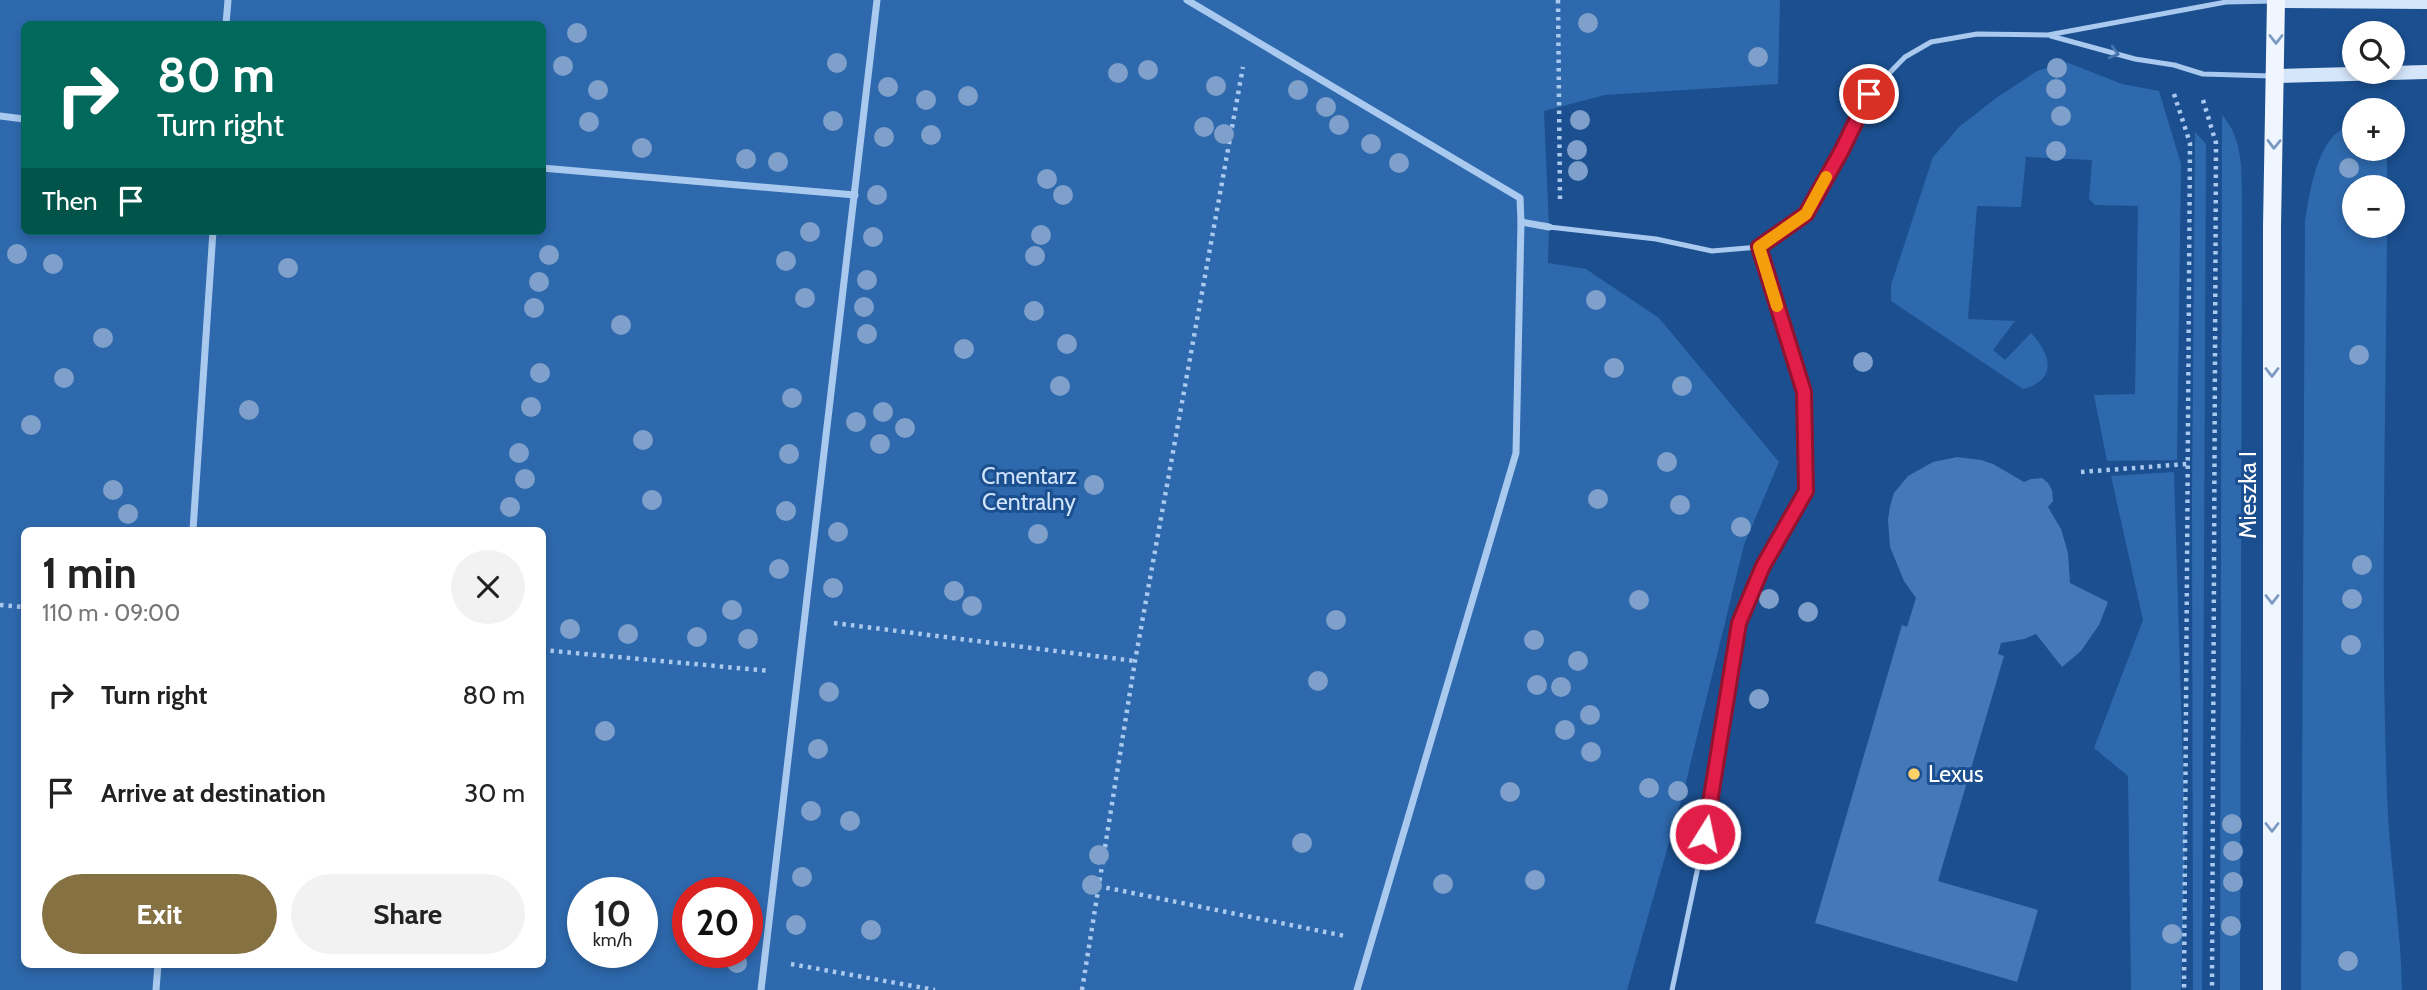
<!DOCTYPE html>
<html lang="en">
<head>
<meta charset="utf-8">
<style>
  :root { --surface:#fff; --page:#f2f2f2; --text:#222; --muted:#767676; --accent:#857141 }
  body { margin:0; font-family:Cabin,sans-serif; background:var(--page); color:var(--text); height:100vh; display:flex; flex-direction:column; font-size:26px; white-space:nowrap }
  * { box-sizing:border-box; margin:0 }
  p { font-size:23px; color:var(--muted) }
  .icon { flex:none; width:38px; height:38px; fill:none; stroke:currentColor; stroke-width:2; stroke-linecap:round; stroke-linejoin:round }
  .map { position:relative; flex:1; overflow:hidden }
  .details { position:absolute; left:21px; top:527px; width:525px; height:441px; display:flex; flex-direction:column; background:var(--surface); border-radius:10px; box-shadow:0 4px 10px #0003 }
  .details>* { flex:none }
  .banner { position:absolute; left:21px; top:21px; width:525px; height:214px; border-radius:10px; box-shadow:0 4px 10px #0003; background:#00695c; color:#fff; overflow:hidden }
  .buttons { position:absolute; left:2342px; top:21px; display:grid; gap:14px }
  .buttons a { display:grid; place-items:center; width:63px; height:63px; border-radius:50%; background:var(--surface); box-shadow:0 4px 10px #0003; font-size:35px }
  .speed { position:absolute; left:567px; top:877px; display:flex; gap:14px; font-size:35px; font-weight:700; text-align:center }
  .speed>* { display:grid; place-content:center; width:91px; height:91px; border-radius:50%; background:var(--surface); box-shadow:0 4px 10px #0003; line-height:1 }
  .speed small { font-size:18px; font-weight:400 }
  .speed .limit { border:10px solid #d22; background:#fff; color:#111 }
  .pin { position:absolute; display:grid; place-items:center; width:60px; height:60px; color:#fff; margin:-30px; border:4px solid #fff; border-radius:50%; box-shadow:0 2px 7px #0007 }
  .me { position:absolute; width:77px; margin:-38px; rotate:10deg; stroke-linejoin:round; filter:drop-shadow(0 0 5px #0008) }
  .turn { display:flex; align-items:center; gap:24px; height:147px; padding:0 21px; font-size:32px }
  .turn .icon { width:91px; height:91px; stroke-width:2.5 }
  .turn b { display:block; font-size:49px; line-height:60px }
  .then { display:flex; align-items:center; height:66px; padding:0 21px; background:#0003; gap:14px; font-size:26px }
  .round { display:grid; place-items:center; flex:none; width:74px; height:74px; border-radius:37px; background:var(--page) }
  .head { display:flex; align-items:center; justify-content:space-between; height:119px; padding:0 21px }
  h1 { font-size:42px; font-weight:800; line-height:52px }
  .cta { display:flex; gap:14px; margin-top:auto; padding:14px 21px }
  .cta a { flex:1; height:80px; border-radius:42px; background:var(--accent); color:#fff; font-size:28px; font-weight:800; line-height:80px; text-align:center }
  .cta a+a { background:var(--page); color:var(--text) }
  ul { padding:0; list-style:none }
  li { display:flex; align-items:center; gap:21px; height:98px; padding:0 21px }
  li div { flex:1 }
  li b { display:block; font-size:26px }
  li em { font-style:normal }
  .map>svg:first-child { display:block }
  .green { fill:#2e69ad; fill-rule:evenodd }
  .building { fill:#4478b7 }
  .lines { fill:none; stroke-linecap:round; stroke-linejoin:round }
  .path { stroke:#a9c9ee; stroke-width:4.5; stroke-dasharray:3.5 5; stroke-linecap:butt }
  .lane { stroke:#a9c9ee; stroke-width:5 }
  .street { stroke:#a9c9ee; stroke-width:7 }
  .secondary { stroke:#d6e6fa; stroke-width:14 }
  .primary { stroke:#f0f6ff; stroke-width:18 }
  .tree { fill:#7ea0ca }
  .oneway { stroke:#7b9ac1 }
  .oneway2 { stroke:#4674ac }
  .route-casing { stroke:#92132f; stroke-width:18 }
  .route { stroke:#e11d48; stroke-width:12 }
  .slow { stroke:#f59e0b; stroke-width:12 }
  .poi-dot { fill:#ffd166; stroke:#1b4f8f; stroke-width:2.5 }
  .labels { text-anchor:middle; stroke-width:6; stroke-linejoin:round; paint-order:stroke }
  .park-label { font-size:23px; fill:#cfe3fa; stroke:#1b4f8f }
  .street-label { font-size:23px; fill:#fff; stroke:#1b4f8f }
  .poi-label { font-size:23px; fill:#fff; stroke:#1b4f8f; text-anchor:start }
</style>
</head>
<body>
<div class="map">
<svg width="2427" height="990" viewBox="0 0 2427 990">
  <rect width="100%" height="100%" fill="#1b4f8f"/>
  <g class="green">
    <path d="M0 0H1780L1778 84 1605 95 1544 111 1549 227 1548 263 1586 269 1659 318 1779 462 1744 545 1684 790 1627 990H0ZM24 24H542V231H24ZM24 530H542V964H24ZM583 892H642V952H583ZM688 892H747V952H688Z"/>
    <path d="M2066 62 2122 84 2159 91 2181 164 2177 460 2107 461 2094 395 2135 394 2138 206 2095 205 2089 199 2092 160 2026 157 2021 207 1977 206 1968 319 2015 321 1993 350 2005 360 2031 333C2051 354 2058 380 2023 389L1891 301V285L1933 157 1959 127 1996 98 2037 71Z"/>
    <path d="M2222 115C2246 141 2241 180 2242 213L2240 990H2220Z"/>
    <path d="M2354 127V149H2386L2387 151V187H2354V226H2387C2386 415 2380 605 2387 794 2389 860 2401 924 2402 990H2301L2305 221C2309 196 2316 148 2338 132 2342 128 2348 128 2354 127Z"/>
    <polygon points="2195,132 2206,144 2202,990 2193,990 2192,500"/>
    <polygon points="2174,472 2185,833 2181,990 2131,990 2128,776 2094,748 2143,620 2111,476"/>
  </g>
  <polygon class="building" points="1957,457 1981,460 1993,464 2024,482 2031,479 2042,478 2048,483 2052,490 2053,501 2048,507 2061,529 2068,553 2070,583 2108,602 2099,625 2081,651 2062,667 2036,634 2024,639 2001,643 1998,654 2004,656 1938,881 2038,910 2017,982 1815,923 1902,625 1907,627 1916,598 1904,581 1890,547 1888,520 1890,506 1894,493 1908,476 1933,462"/>
  <g class="lines">
    <g class="path">
      <polyline points="1558,0 1560,199"/>
      <polyline points="2174,94 2190,143 2184,990"/>
      <polyline points="2203,100 2216,143 2212,990"/>
      <polyline points="2081,472 2187,464"/>
      <polyline points="0,605 24,607"/>
      <polyline points="834,623 1135,661"/>
      <polyline points="542,650 770,671"/>
      <polyline points="1098,886 1345,936"/>
      <polyline points="791,964 935,990"/>
      <polyline points="1082,990 1135,661 1243,67"/>
    </g>
    <g class="lane">
      <polyline points="2051,36 2135,59 2174,65 2203,74 2271,76"/>
      <polyline points="1549,227 1656,239 1712,251 1759,247 1806,214 1842,150 1869,94 1905,57 1931,42 1977,34 2048,35 2226,2 2274,1"/>
      <polyline points="1672,990 1705,834 1739,623 1763,566 1806,491 1804,392 1759,247"/>
    </g>
    <g class="street">
      <polyline points="1187,0 1520,198 1521,222 1549,227"/>
      <polyline points="226,24 228,0"/>
      <polyline points="0,116 24,119"/>
      <polyline points="542,168 855,195"/>
      <polyline points="193,530 213,231"/>
      <polyline points="156,990 158,964"/>
      <polyline points="761,990 877,0"/>
      <polyline points="1357,990 1516,453 1521,222"/>
    </g>
    <g class="secondary">
      <polyline points="2276,1 2427,2"/>
      <polyline points="2276,76 2427,72"/>
    </g>
    <polyline class="primary" points="2272,990 2272,226 2276,0"/>
  </g>
  <g class="tree">
    <circle cx="1588" cy="23" r="10"/>
    <circle cx="577" cy="33" r="10"/>
    <circle cx="1758" cy="57" r="10"/>
    <circle cx="837" cy="63" r="10"/>
    <circle cx="563" cy="66" r="10"/>
    <circle cx="2057" cy="68" r="10"/>
    <circle cx="1148" cy="70" r="10"/>
    <circle cx="1118" cy="73" r="10"/>
    <circle cx="1216" cy="86" r="10"/>
    <circle cx="888" cy="87" r="10"/>
    <circle cx="2056" cy="89" r="10"/>
    <circle cx="598" cy="90" r="10"/>
    <circle cx="1298" cy="90" r="10"/>
    <circle cx="968" cy="96" r="10"/>
    <circle cx="926" cy="100" r="10"/>
    <circle cx="1326" cy="107" r="10"/>
    <circle cx="2061" cy="116" r="10"/>
    <circle cx="1580" cy="120" r="10"/>
    <circle cx="833" cy="121" r="10"/>
    <circle cx="589" cy="122" r="10"/>
    <circle cx="1339" cy="125" r="10"/>
    <circle cx="1204" cy="127" r="10"/>
    <circle cx="1224" cy="134" r="10"/>
    <circle cx="931" cy="135" r="10"/>
    <circle cx="884" cy="137" r="10"/>
    <circle cx="1371" cy="144" r="10"/>
    <circle cx="642" cy="148" r="10"/>
    <circle cx="1577" cy="150" r="10"/>
    <circle cx="2056" cy="151" r="10"/>
    <circle cx="746" cy="159" r="10"/>
    <circle cx="778" cy="162" r="10"/>
    <circle cx="1399" cy="163" r="10"/>
    <circle cx="2349" cy="168" r="10"/>
    <circle cx="1578" cy="171" r="10"/>
    <circle cx="1047" cy="179" r="10"/>
    <circle cx="877" cy="195" r="10"/>
    <circle cx="1063" cy="195" r="10"/>
    <circle cx="810" cy="232" r="10"/>
    <circle cx="1041" cy="235" r="10"/>
    <circle cx="873" cy="237" r="10"/>
    <circle cx="17" cy="254" r="10"/>
    <circle cx="549" cy="255" r="10"/>
    <circle cx="1035" cy="256" r="10"/>
    <circle cx="786" cy="261" r="10"/>
    <circle cx="53" cy="264" r="10"/>
    <circle cx="288" cy="268" r="10"/>
    <circle cx="867" cy="280" r="10"/>
    <circle cx="539" cy="282" r="10"/>
    <circle cx="805" cy="298" r="10"/>
    <circle cx="1596" cy="300" r="10"/>
    <circle cx="864" cy="307" r="10"/>
    <circle cx="534" cy="308" r="10"/>
    <circle cx="1034" cy="311" r="10"/>
    <circle cx="621" cy="325" r="10"/>
    <circle cx="867" cy="334" r="10"/>
    <circle cx="103" cy="338" r="10"/>
    <circle cx="1067" cy="344" r="10"/>
    <circle cx="964" cy="349" r="10"/>
    <circle cx="2359" cy="355" r="10"/>
    <circle cx="1863" cy="362" r="10"/>
    <circle cx="1614" cy="368" r="10"/>
    <circle cx="540" cy="373" r="10"/>
    <circle cx="64" cy="378" r="10"/>
    <circle cx="1060" cy="386" r="10"/>
    <circle cx="1682" cy="386" r="10"/>
    <circle cx="792" cy="398" r="10"/>
    <circle cx="531" cy="407" r="10"/>
    <circle cx="249" cy="410" r="10"/>
    <circle cx="883" cy="412" r="10"/>
    <circle cx="856" cy="422" r="10"/>
    <circle cx="31" cy="425" r="10"/>
    <circle cx="905" cy="428" r="10"/>
    <circle cx="643" cy="440" r="10"/>
    <circle cx="880" cy="444" r="10"/>
    <circle cx="519" cy="453" r="10"/>
    <circle cx="789" cy="454" r="10"/>
    <circle cx="1667" cy="462" r="10"/>
    <circle cx="525" cy="479" r="10"/>
    <circle cx="1094" cy="485" r="10"/>
    <circle cx="113" cy="490" r="10"/>
    <circle cx="1598" cy="499" r="10"/>
    <circle cx="652" cy="500" r="10"/>
    <circle cx="1680" cy="505" r="10"/>
    <circle cx="510" cy="507" r="10"/>
    <circle cx="786" cy="511" r="10"/>
    <circle cx="128" cy="514" r="10"/>
    <circle cx="1741" cy="527" r="10"/>
    <circle cx="838" cy="532" r="10"/>
    <circle cx="1038" cy="534" r="10"/>
    <circle cx="2362" cy="565" r="10"/>
    <circle cx="779" cy="569" r="10"/>
    <circle cx="833" cy="588" r="10"/>
    <circle cx="954" cy="591" r="10"/>
    <circle cx="1769" cy="599" r="10"/>
    <circle cx="2352" cy="599" r="10"/>
    <circle cx="1639" cy="600" r="10"/>
    <circle cx="972" cy="606" r="10"/>
    <circle cx="732" cy="610" r="10"/>
    <circle cx="1808" cy="612" r="10"/>
    <circle cx="1336" cy="620" r="10"/>
    <circle cx="570" cy="629" r="10"/>
    <circle cx="628" cy="634" r="10"/>
    <circle cx="697" cy="637" r="10"/>
    <circle cx="748" cy="639" r="10"/>
    <circle cx="1534" cy="640" r="10"/>
    <circle cx="2351" cy="645" r="10"/>
    <circle cx="1578" cy="661" r="10"/>
    <circle cx="1318" cy="681" r="10"/>
    <circle cx="1537" cy="685" r="10"/>
    <circle cx="1561" cy="687" r="10"/>
    <circle cx="829" cy="692" r="10"/>
    <circle cx="1759" cy="699" r="10"/>
    <circle cx="1590" cy="715" r="10"/>
    <circle cx="1565" cy="730" r="10"/>
    <circle cx="605" cy="731" r="10"/>
    <circle cx="818" cy="749" r="10"/>
    <circle cx="1591" cy="752" r="10"/>
    <circle cx="1649" cy="788" r="10"/>
    <circle cx="1678" cy="791" r="10"/>
    <circle cx="1510" cy="792" r="10"/>
    <circle cx="811" cy="811" r="10"/>
    <circle cx="850" cy="821" r="10"/>
    <circle cx="2232" cy="824" r="10"/>
    <circle cx="1302" cy="843" r="10"/>
    <circle cx="2233" cy="851" r="10"/>
    <circle cx="1099" cy="855" r="10"/>
    <circle cx="802" cy="877" r="10"/>
    <circle cx="1535" cy="880" r="10"/>
    <circle cx="2233" cy="882" r="10"/>
    <circle cx="1443" cy="884" r="10"/>
    <circle cx="1092" cy="885" r="10"/>
    <circle cx="796" cy="925" r="10"/>
    <circle cx="2231" cy="926" r="10"/>
    <circle cx="871" cy="930" r="10"/>
    <circle cx="2172" cy="934" r="10"/>
    <circle cx="2348" cy="961" r="10"/>
    <circle cx="737" cy="963" r="10"/>
  </g>
  <defs><path id="oneway-chevron" d="M-2-3.5L2.5 0L-2 3.5" fill="none" stroke-width="1.6" stroke-linecap="round" stroke-linejoin="round" transform="scale(1.75)"/></defs>
  <g class="oneway">
    <use href="#oneway-chevron" transform="translate(2276 39) rotate(90)"/>
    <use href="#oneway-chevron" transform="translate(2274 144) rotate(91)"/>
    <use href="#oneway-chevron" transform="translate(2272 372) rotate(90)"/>
    <use href="#oneway-chevron" transform="translate(2272 599) rotate(90)"/>
    <use href="#oneway-chevron" transform="translate(2272 827) rotate(90)"/>
  </g>
  <use class="oneway2" href="#oneway-chevron" transform="translate(2114 53) rotate(15)"/>
  <g class="lines">
    <g class="route-casing">
      <polyline id="route" points="1705,834 1739,623 1763,566 1806,491 1804,392 1759,247 1806,214 1842,150 1869,94"/>
    </g>
    <use href="#route" class="route"/>
    <polyline class="slow" points="1777,306 1759,247 1806,214 1826,177"/>
  </g>
  <circle class="poi-dot" cx="1914" cy="774" r="7"/>
  <g class="labels">
    <g class="park-label">
      <text x="1029" y="484">Cmentarz<tspan x="1029" dy="26">Centralny</tspan></text>
    </g>
    <g class="street-label">
      <text transform="translate(2248 495) rotate(-90)" y="8">Mieszka I</text>
    </g>
    <g class="poi-label">
      <text x="1928" y="782">Lexus</text>
    </g>
  </g>
</svg>
<div class="buttons">
<a><svg class="icon" aria-label="search" viewBox="0 0 24 24"><circle cx="10" cy="10" r="6"/><path d="M15 15l6 6"/></svg></a>
<a>+</a>
<a>−</a>
</div>
<div class="speed"><div>10<small>km/h</small></div><div class="limit">20</div></div>
<div class="pin" style="left:1869px;top:94px;background:#d93025"><svg class="icon" aria-label="arrive" viewBox="0 0 24 24"><path d="M6 21V4h12l-3 4 3 4H6"/></svg></div>
<svg class="me" style="left:1705px;top:834px" viewBox="-20 -20 40 40"><circle r="17" fill="#e11d48" stroke="#fff" stroke-width="3"/><path d="M0-11L8 9 0 5-8 9z" fill="#fff"/></svg>
<div class="banner">
<div class="turn"><svg class="icon" aria-label="right" viewBox="0 0 24 24"><path d="M7 20v-9h11M14 6l5 5-5 5"/></svg><div><b>80 m</b>Turn right</div></div>
<div class="then">Then<svg class="icon" aria-label="arrive" viewBox="0 0 24 24"><path d="M6 21V4h12l-3 4 3 4H6"/></svg></div>
</div>
<section class="details">
<div class="head"><div><h1>1 min</h1><p>110 m · 09:00</p></div><a class="round"><svg class="icon" aria-label="close" viewBox="0 0 24 24"><path d="M6 6l12 12M18 6L6 18"/></svg></a></div>
<ul>
<li><svg class="icon" aria-label="right" viewBox="0 0 24 24"><path d="M7 20v-9h11M14 6l5 5-5 5"/></svg><div><b>Turn right</b></div><em>80 m</em></li>
<li><svg class="icon" aria-label="arrive" viewBox="0 0 24 24"><path d="M6 21V4h12l-3 4 3 4H6"/></svg><div><b>Arrive at destination</b></div><em>30 m</em></li>
</ul>
<div class="cta"><a>Exit</a><a>Share</a></div>
</section>
</div>
</body>
</html>
